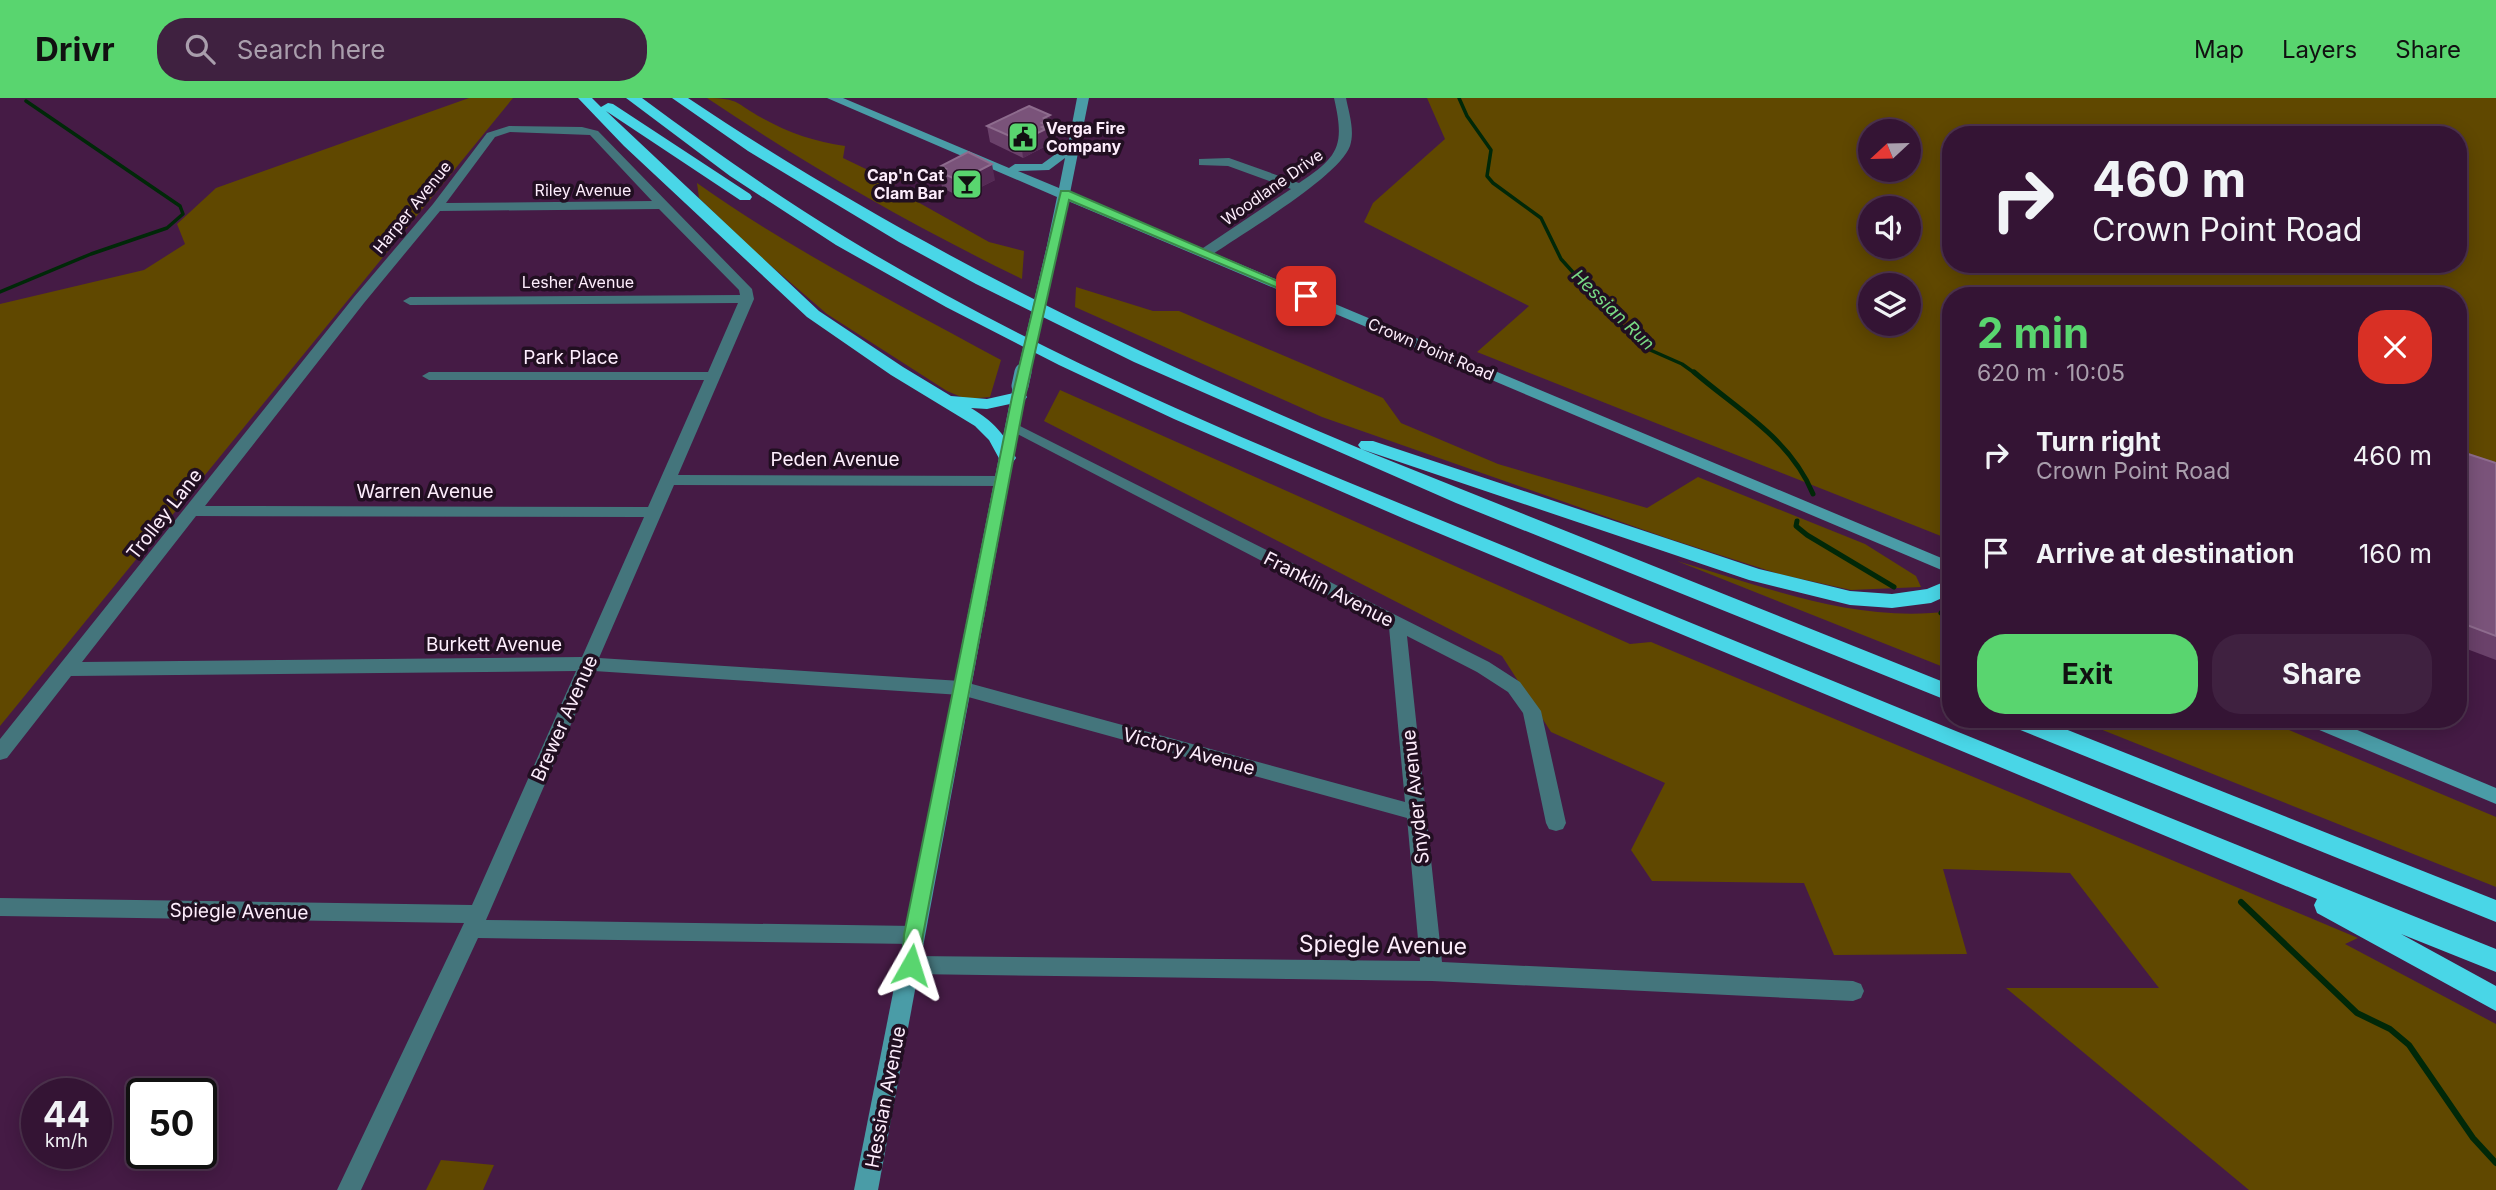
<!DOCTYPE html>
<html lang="en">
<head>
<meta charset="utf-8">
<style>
  :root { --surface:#341434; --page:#3f2140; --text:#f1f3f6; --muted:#a99eac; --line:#4e334f; --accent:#59d56f }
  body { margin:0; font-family:Inter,sans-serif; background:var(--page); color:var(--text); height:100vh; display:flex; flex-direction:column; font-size:26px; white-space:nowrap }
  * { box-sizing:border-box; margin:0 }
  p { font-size:23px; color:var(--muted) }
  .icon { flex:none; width:38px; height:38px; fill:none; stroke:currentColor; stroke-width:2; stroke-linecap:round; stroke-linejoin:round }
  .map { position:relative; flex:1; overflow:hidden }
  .panel { position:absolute; left:1942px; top:189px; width:525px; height:441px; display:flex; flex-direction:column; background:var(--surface); border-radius:28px; box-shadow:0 4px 18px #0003,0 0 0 2px var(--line) }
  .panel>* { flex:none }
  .top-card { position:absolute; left:1942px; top:28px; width:525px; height:147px; border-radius:28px; box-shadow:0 4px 18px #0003,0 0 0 2px var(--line); background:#341434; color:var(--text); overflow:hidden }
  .needle { width:46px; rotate:248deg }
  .fabs { position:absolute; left:1858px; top:21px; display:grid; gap:14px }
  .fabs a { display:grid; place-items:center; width:63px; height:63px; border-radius:50%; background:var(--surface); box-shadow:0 4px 18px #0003,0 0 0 2px var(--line); font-size:35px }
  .speed { position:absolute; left:21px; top:980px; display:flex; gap:14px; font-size:35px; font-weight:700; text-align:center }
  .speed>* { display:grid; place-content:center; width:91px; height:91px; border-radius:50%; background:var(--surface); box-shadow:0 4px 18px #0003,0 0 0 2px var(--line); line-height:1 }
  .speed small { font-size:18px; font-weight:400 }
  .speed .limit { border:4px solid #111; border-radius:10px; background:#fff; color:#111 }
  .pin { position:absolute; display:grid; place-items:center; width:60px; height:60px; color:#fff; margin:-30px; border-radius:14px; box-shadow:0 4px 10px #0006 }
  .me { position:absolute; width:77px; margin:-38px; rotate:6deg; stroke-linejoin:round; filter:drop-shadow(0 0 5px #0008) }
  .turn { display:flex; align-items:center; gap:24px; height:147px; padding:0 35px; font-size:32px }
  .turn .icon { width:91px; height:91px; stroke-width:2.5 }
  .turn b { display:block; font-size:49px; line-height:60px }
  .round { display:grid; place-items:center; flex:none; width:74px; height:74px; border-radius:28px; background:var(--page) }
  .summary { display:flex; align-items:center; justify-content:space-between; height:119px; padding:0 35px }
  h1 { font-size:42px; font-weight:700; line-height:52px; color:var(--accent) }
  .cta { display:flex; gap:14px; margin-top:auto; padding:14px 35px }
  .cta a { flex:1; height:80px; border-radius:28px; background:var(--accent); color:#111; font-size:28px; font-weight:700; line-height:80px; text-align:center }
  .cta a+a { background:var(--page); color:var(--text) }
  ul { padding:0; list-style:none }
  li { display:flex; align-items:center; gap:21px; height:98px; padding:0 35px }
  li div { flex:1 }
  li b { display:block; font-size:26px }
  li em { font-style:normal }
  header { display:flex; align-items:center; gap:42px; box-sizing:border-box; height:98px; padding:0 35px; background:var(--accent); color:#111 }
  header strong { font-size:33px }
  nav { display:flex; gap:38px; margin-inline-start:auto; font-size:24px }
  .search { width:490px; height:63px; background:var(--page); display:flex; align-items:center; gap:18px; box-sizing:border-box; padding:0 24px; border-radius:28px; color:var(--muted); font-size:26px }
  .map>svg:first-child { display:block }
  .green { fill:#604800; fill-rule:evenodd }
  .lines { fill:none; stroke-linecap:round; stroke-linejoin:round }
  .stream-far2 { stroke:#002808; stroke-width:3.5 }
  .stream-far1 { stroke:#002808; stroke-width:5 }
  .stream { stroke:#002808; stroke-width:6 }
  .minor { fill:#44757c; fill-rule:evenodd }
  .secondary { fill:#4a9ca7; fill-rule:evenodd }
  .motorway { fill:#49d6e7; fill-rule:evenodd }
  .secondary-bridge-far1 { stroke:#4a9ca7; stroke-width:12 }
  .secondary-bridge { stroke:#4a9ca7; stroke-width:17 }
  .wall { fill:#6a416a }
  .shaded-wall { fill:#552a55 }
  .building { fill:#7a537a; stroke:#8e6c8e; stroke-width:2 }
  .route { fill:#59d56f; stroke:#3a8a48; stroke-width:2 }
  .labels { text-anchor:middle; stroke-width:7; stroke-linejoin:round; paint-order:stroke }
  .far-poi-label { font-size:16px; font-weight:bold; fill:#fdedfc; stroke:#210f21; text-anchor:start }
  .far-street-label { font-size:16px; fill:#fdedfc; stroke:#210f21 }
  .far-water-label { font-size:18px; font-style:italic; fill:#77d984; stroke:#210f21 }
  .street-label { font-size:19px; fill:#fdedfc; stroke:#210f21 }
  .near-street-label { font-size:23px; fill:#fdedfc; stroke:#210f21 }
</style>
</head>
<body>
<header>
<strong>Drivr</strong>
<div class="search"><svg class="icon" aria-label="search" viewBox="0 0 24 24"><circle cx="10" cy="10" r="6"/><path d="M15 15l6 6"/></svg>Search here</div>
<nav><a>Map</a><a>Layers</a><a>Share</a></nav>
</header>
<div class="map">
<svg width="2496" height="1092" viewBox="0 0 2496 1092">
  <rect width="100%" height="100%" fill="#451b45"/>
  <g class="green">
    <polygon points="469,0 513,0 0,628 0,206 144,172 185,146 177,126 216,90"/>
    <path d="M707 0C740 0 736 6 762 20 789 35 816 44 845 48L843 60 868 72 907 78 891 89 989 144 1024 153 1022 181C913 128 808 68 707 0Z"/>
    <path d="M1427 0H2496V371L2459 358V198H1951V442L1477 254 1529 208 1364 124 1373 105 1445 41ZM1871 33H1909V72H1871ZM1951 37H2459V166H1951ZM1871 110H1909V149H1871ZM1871 187H1909V226H1871Z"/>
    <path d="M697 85C793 153 898 206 1001 262L990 299 966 301 947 293 827 216 754 153 699 100Z"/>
    <polygon points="1076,189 1153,213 1179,213 1383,300 1401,325 1498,366 1647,410 1698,379 1865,446 1916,478 1921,489 1851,492 1779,476 1667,440 1322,319 1075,209"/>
    <polygon points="1060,292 1630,546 1651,544 2358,840 2345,846 2496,926 2496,1092 2249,1092 2006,890 2159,890 2070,775 1943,771 1967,856 1834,857 1804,785 1652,783 1631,752 1665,685 1551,634 1502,558 1044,323"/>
    <path d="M1677 463C1765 489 1858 526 1951 513V572Z"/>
    <polygon points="2075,621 2263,621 2496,719 2496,789"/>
    <polygon points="441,1062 494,1067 483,1092 426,1092"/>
  </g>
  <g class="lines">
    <g class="stream-far2">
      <polyline points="1459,0 1467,18 1491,52 1487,78 1493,85 1541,120 1561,161 1624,231 1648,251 1682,266 1696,276"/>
      <polyline points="0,194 91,156 167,130 183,116 180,108 26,3"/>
    </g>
    <g class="stream-far1">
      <path d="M1694 274C1738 312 1790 340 1813 396"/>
      <polyline points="1797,423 1796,428 1807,437 1894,489"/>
      <polyline points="1941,515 1951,521"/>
    </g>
    <polyline class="stream" points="2241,804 2357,915 2390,931 2409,947 2473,1040 2496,1065"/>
    <g class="minor">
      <path d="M1334 0H1346C1349 15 1355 33 1350 48 1339 79 1240 137 1210 158H1200V152L1291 91 1228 68 1199 67V61L1229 60 1299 85C1339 58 1345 48 1334 0Z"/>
      <path d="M509 28 582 29 598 33 752 191 754 201 678 377 1002 378 1010 383 1002 388 674 387 599 560 961 583 1405 704 1389 529 1006 330 1008 327H1018L1489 564 1520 584 1541 613 1566 725 1563 731 1556 733 1549 731 1546 725 1523 615 1508 594 1477 574 1407 538 1442 864 1853 883 1861 886 1864 893 1861 900 1853 903 1432 883 911 876 903 874 900 867 903 860 911 858 1420 863 1407 720 961 597 594 573 486 822 914 828 921 831 924 837 921 843 914 846 478 840 361 1092H337L464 825 0 818V800L472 807 576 573 71 578 7 660 0 662V641L354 199 433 106 487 35ZM510 34 590 37 652 103 446 105 495 39ZM659 111 739 192 740 197 410 199 403 203 410 207 738 205 708 274H429L422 278 429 282H704L648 409 205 408 364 205 440 113ZM196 418 644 419 582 559 82 564Z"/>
    </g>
    <g class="secondary">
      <path d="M827 0H843L1009 70 1015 66H1042L1068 47 1077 0H1089L1070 95 1951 464V476L1068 103 1058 152 1057 155H1047L1046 152 1057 99ZM1065 60 1059 90 1018 73 1049 72Z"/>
      <polygon points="1020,284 1027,288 878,1092 854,1092 1013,288"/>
      <polygon points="2303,621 2331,621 2496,690 2496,706 2305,626"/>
    </g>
    <g class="motorway">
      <path d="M578 0H592L601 9 608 5 613 6 750 96 752 99 750 102H740L606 13 819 213 903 269 951 298 987 301 1018 294 1024 295 1027 299 1024 303 987 311 971 310C993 323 1005 336 1016 360L1013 364H1001L989 342 975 328 891 277 807 219 624 48Z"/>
      <path d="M626 0H642C708 49 775 96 845 139 1076 280 1333 377 1582 480 1886 605 2191 729 2496 851V874L2401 836 2496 888V913L2317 815 2314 807 2317 801 1407 422 1174 321 1059 267 946 209 836 147 730 78Z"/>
      <path d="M672 0H688C899 142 1126 252 1361 351L1358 347 1361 343H1373L1759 471 1850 493 1892 496 1927 491 1951 481V496L1931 505 1892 510 1850 507 1749 482 1361 351 1951 587V604L1456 405 1134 264 976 186 899 144 748 53Z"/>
      <polygon points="2005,621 2040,621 2496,802 2496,824 2008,627"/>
    </g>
    <polyline class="secondary-bridge-far1" points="1023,276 1052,152"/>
    <polyline class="secondary-bridge" points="1020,288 1023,274"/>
  </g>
  <g class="wall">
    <polygon points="1050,17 1051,33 1050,34 1050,38 1048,39 1048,47 1023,60 990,44 987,28"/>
    <polygon points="941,68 995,82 961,99 942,90 940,74 941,73"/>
    <polygon points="2459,353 2496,365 2496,562 2459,548"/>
  </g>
  <g class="shaded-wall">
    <polygon points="1050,17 1051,33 1050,34 1050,38 1048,39 1048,47 1023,60 1021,43 1042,25 1044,20"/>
    <polygon points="992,66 995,82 961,99 959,83"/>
  </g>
  <g class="building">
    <polygon points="1029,8 1050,17 1044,20 1048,22 1042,25 1047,27 1042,29 1046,31 1021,43 987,28"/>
    <polygon points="968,54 992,66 959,83 940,74 946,71 941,68"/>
    <polygon points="2459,353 2496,365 2496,538 2459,524"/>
  </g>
  <polygon class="route" points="1061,93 1069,93 1312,198 1302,200 1069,102 1025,299 923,837 918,873 911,875 904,873 902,867 904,837 1012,299"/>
  <defs>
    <g id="civic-square" transform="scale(1.575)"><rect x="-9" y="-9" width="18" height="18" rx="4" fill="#59d56f" stroke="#210f21"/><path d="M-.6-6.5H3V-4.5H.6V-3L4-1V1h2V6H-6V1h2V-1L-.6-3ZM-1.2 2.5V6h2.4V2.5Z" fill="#111"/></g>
    <g id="bar-square" transform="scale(1.575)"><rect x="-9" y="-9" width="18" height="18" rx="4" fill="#59d56f" stroke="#210f21"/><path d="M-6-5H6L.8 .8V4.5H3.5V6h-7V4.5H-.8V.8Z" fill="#111"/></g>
  </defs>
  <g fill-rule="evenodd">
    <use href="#civic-square" x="1023" y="39"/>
    <use href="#bar-square" x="967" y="86"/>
  </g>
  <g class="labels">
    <g class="far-poi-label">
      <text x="1046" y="36">Verga Fire<tspan x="1046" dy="18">Company</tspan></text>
      <text x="944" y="83" text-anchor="end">Cap'n Cat<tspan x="944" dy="18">Clam Bar</tspan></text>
    </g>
    <g class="far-street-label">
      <text transform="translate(1272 89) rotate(-35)" y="6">Woodlane Drive</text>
      <text x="583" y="98">Riley Avenue</text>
      <text transform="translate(412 109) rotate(-51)" y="6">Harper Avenue</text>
      <text x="578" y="190">Lesher Avenue</text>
      <text transform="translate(1431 251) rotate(23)" y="6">Crown Point Road</text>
    </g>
    <g class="far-water-label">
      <text transform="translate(1613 212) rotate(44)" y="6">Hessian Run</text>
    </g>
    <g class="street-label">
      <text x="571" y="266">Park Place</text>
      <text x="835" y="368">Peden Avenue</text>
      <text x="425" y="400">Warren Avenue</text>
      <text transform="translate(164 416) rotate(-52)" y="7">Trolley Lane</text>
      <text transform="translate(1329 491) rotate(27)" y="7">Franklin Avenue</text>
      <text x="494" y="553">Burkett Avenue</text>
      <text transform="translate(564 620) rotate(-66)" y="7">Brewer Avenue</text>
      <text transform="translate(1189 653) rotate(15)" y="7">Victory Avenue</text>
      <text transform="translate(1415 699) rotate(-96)" y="7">Snyder Avenue</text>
      <text transform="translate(239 813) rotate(1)" y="7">Spiegle Avenue</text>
      <text transform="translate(885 999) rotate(-79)" y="7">Hessian Avenue</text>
    </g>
    <g class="near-street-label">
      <text transform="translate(1383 847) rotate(1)" y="8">Spiegle Avenue</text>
    </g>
  </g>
</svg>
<div class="fabs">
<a><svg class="needle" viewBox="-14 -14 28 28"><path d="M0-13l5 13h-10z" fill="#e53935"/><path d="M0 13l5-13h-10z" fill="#a99eac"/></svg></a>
<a><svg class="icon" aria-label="sound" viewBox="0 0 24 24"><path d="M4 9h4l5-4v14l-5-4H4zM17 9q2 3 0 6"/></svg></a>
<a><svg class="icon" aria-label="layers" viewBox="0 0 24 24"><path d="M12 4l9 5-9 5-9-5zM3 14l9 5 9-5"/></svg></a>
</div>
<div class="speed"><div>44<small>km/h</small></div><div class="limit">50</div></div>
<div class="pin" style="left:1306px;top:198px;background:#d93025"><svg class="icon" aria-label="arrive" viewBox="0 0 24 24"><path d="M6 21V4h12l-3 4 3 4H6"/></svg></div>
<svg class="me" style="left:911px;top:867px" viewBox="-20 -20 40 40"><path d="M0-17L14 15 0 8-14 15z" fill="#59d56f" stroke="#fff" stroke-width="4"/></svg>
<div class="top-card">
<div class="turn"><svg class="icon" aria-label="right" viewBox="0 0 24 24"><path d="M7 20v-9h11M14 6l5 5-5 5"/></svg><div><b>460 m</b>Crown Point Road</div></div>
</div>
<section class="panel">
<div class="summary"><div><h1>2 min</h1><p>620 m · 10:05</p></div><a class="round" style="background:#d93025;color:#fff"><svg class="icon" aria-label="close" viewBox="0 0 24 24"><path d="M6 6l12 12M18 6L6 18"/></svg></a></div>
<ul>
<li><svg class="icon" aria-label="right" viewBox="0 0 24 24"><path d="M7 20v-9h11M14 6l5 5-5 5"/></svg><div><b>Turn right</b><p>Crown Point Road</p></div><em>460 m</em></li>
<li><svg class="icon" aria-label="arrive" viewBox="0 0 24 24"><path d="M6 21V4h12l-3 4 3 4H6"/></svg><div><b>Arrive at destination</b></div><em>160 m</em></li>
</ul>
<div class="cta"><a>Exit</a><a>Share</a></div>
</section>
</div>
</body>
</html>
